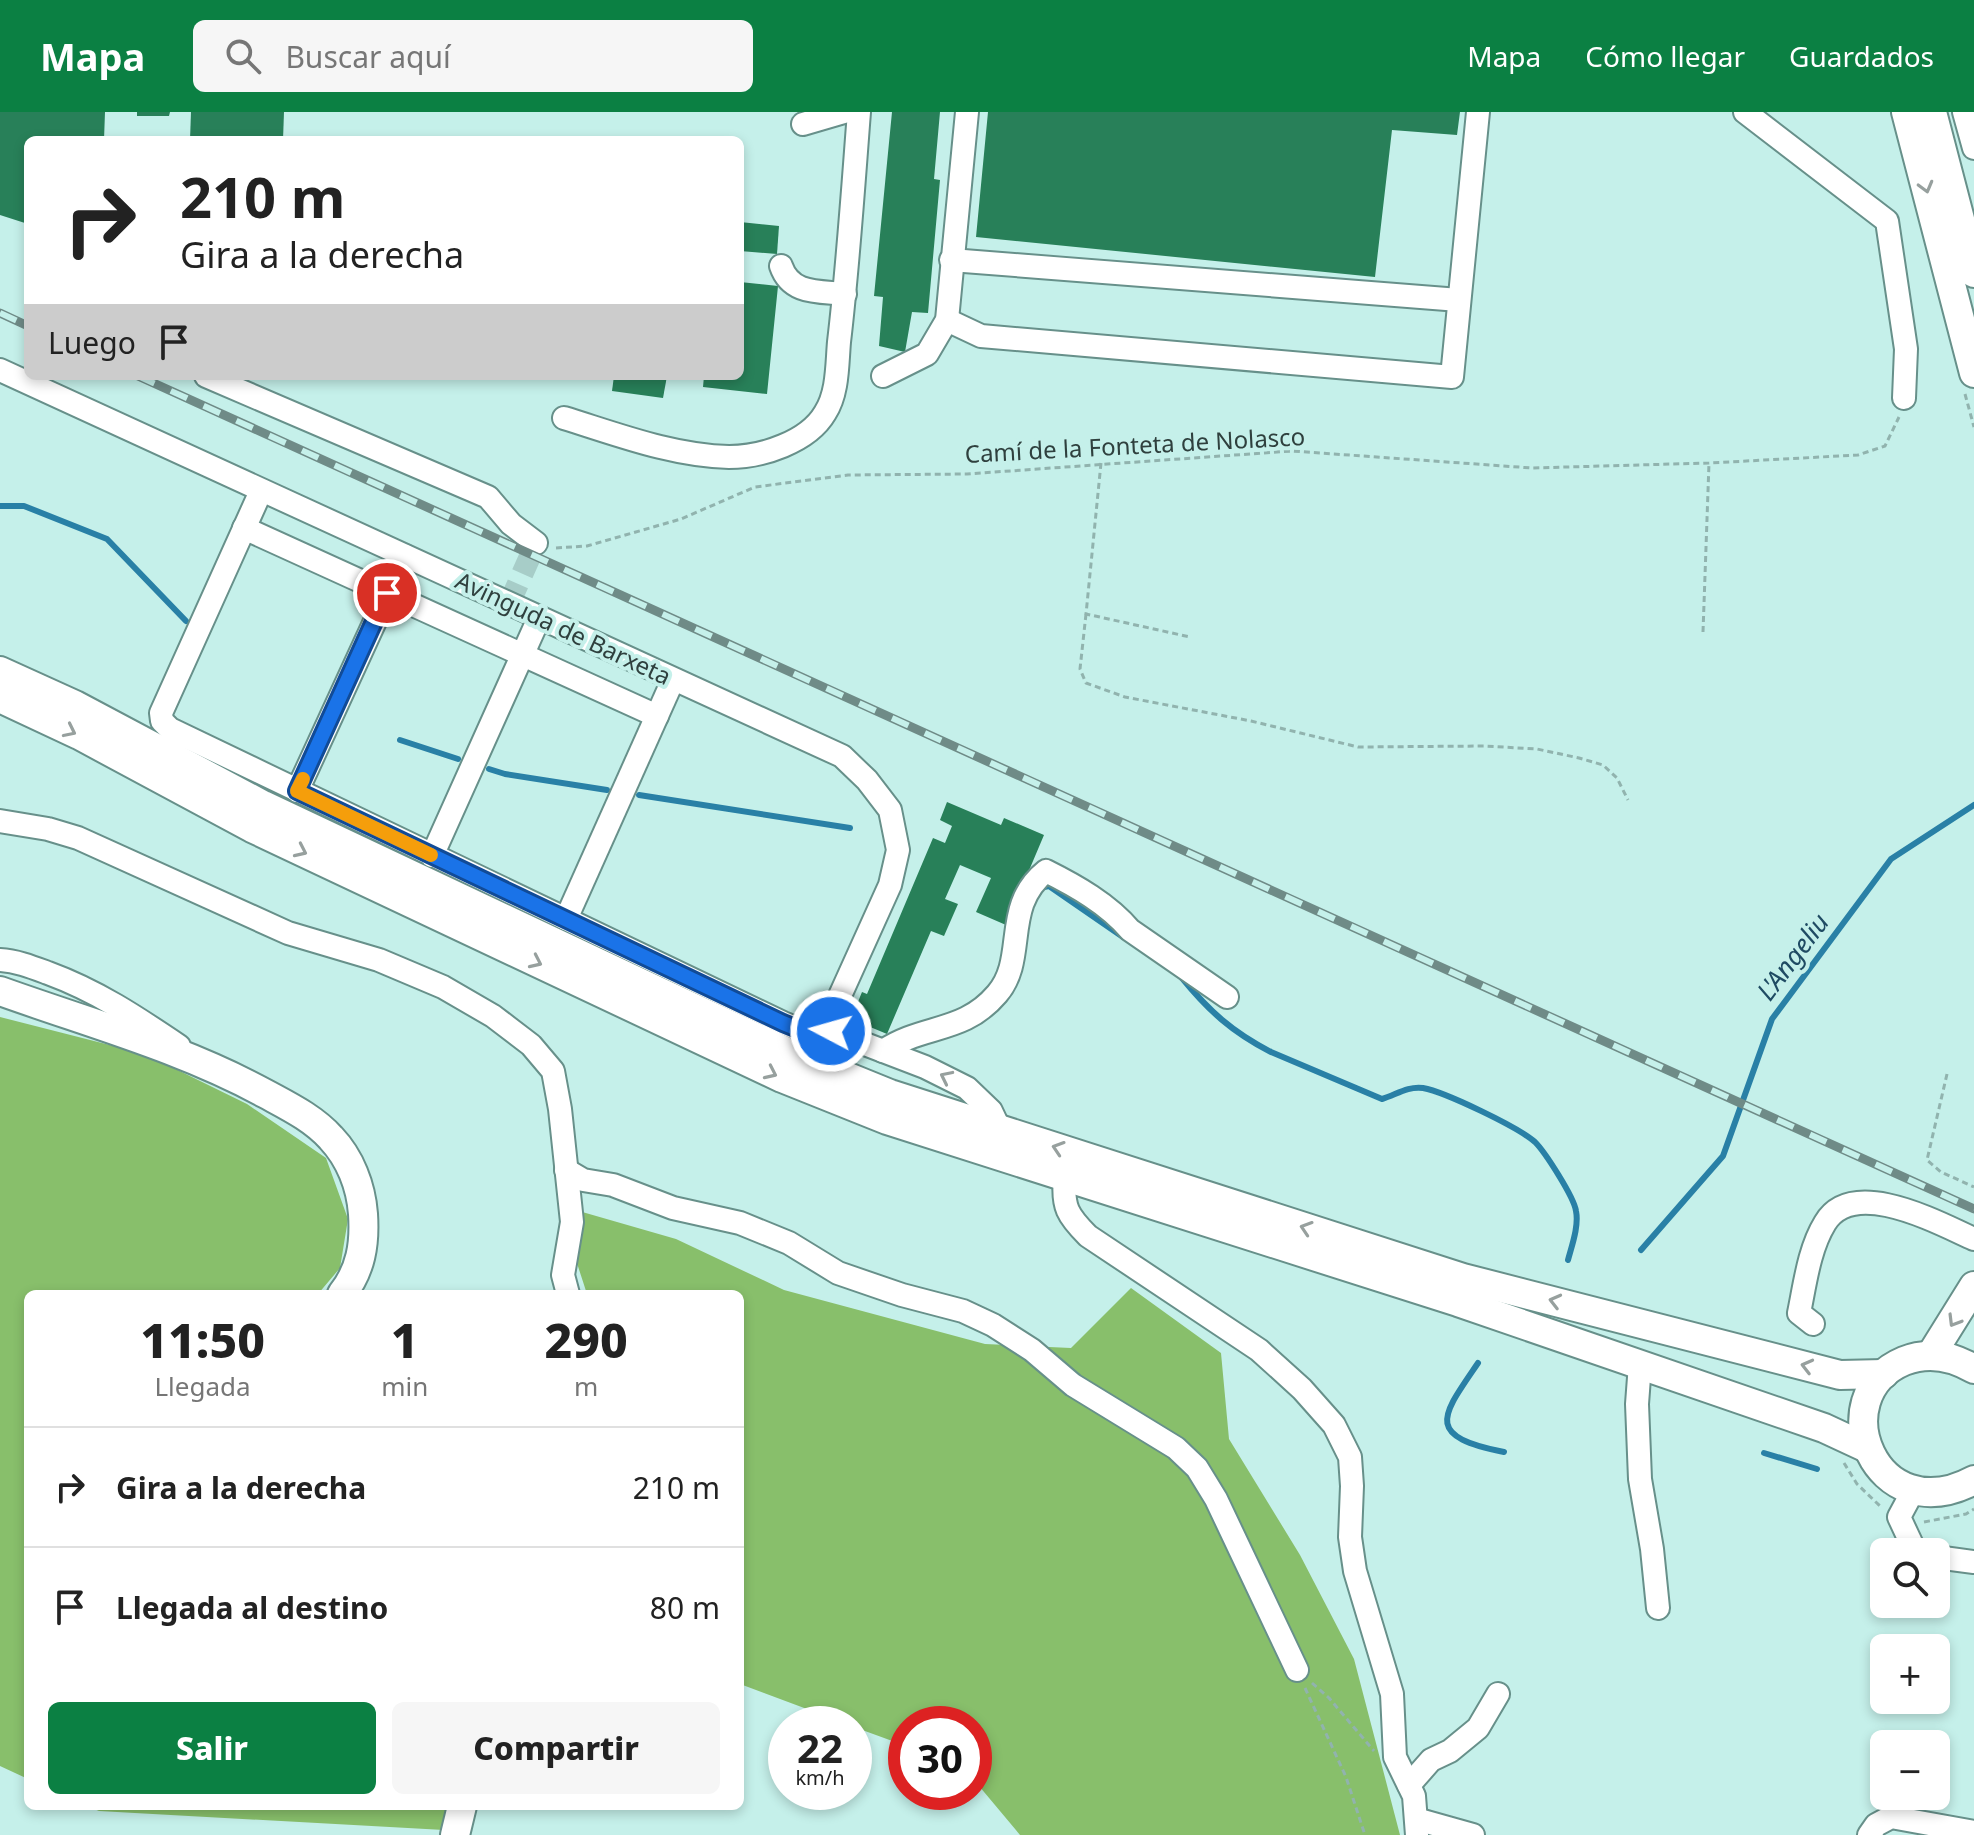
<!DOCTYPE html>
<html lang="es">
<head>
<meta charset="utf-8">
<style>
  :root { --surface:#fff; --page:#f6f6f6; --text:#222; --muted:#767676; --line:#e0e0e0; --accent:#0b8043 }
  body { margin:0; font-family:"Noto Sans",sans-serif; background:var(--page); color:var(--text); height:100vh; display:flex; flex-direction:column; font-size:30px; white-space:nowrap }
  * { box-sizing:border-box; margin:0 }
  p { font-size:26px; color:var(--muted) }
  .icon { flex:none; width:44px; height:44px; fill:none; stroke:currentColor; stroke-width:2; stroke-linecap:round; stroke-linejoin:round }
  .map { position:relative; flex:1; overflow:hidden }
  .panel { position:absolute; left:24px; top:1178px; width:720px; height:520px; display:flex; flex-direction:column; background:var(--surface); border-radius:12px; box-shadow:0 4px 12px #0003 }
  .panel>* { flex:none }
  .guide { position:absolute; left:24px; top:24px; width:720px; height:244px; border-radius:12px; box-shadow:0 4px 12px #0003; background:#fff; color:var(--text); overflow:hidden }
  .fabs { position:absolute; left:1870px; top:1426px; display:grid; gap:16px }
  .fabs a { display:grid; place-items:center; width:80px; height:80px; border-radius:12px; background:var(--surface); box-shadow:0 4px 12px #0003; font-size:40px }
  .speed { position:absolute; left:768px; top:1594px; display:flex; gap:16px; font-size:40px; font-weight:700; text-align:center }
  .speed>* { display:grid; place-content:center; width:104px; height:104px; border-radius:50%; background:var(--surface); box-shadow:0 4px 12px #0003; line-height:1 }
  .speed small { font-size:20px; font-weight:400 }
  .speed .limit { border:12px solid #d22; background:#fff; color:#111 }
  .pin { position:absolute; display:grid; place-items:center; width:68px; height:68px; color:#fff; margin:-34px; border:4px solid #fff; border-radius:50%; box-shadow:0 2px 8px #0007 }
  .me { position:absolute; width:88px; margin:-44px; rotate:276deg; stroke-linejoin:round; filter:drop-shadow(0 0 6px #0008) }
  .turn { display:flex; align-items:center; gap:28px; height:168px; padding:0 24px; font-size:36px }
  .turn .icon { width:104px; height:104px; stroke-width:2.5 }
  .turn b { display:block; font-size:56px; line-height:68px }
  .then { display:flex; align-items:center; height:76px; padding:0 24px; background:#0003; gap:16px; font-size:30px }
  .eta { display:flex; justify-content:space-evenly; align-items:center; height:136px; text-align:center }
  .eta b { font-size:48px; font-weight:800; line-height:56px }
  .button { display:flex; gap:16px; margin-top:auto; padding:16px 24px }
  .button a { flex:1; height:92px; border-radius:12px; background:var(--accent); color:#fff; font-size:32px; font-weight:800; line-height:92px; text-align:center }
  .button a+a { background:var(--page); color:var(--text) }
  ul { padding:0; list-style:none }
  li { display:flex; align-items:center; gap:24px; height:120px; padding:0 24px; border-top:2px solid var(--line) }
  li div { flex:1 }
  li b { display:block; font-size:30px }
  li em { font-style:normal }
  header { display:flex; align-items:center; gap:48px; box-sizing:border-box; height:112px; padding:0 40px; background:var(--accent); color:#fff }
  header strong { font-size:38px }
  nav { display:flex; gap:44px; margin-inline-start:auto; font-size:28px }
  .search { width:560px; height:72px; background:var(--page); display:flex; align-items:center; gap:20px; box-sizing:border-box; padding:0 28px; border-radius:12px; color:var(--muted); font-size:30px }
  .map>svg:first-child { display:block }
  .forest { fill:#88bf6b }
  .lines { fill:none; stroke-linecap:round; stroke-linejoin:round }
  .stream { stroke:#2980a6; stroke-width:6 }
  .building { fill:#288059 }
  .minor-tunnel { stroke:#a7cdc8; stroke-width:22; stroke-dasharray:22 11; stroke-linecap:butt }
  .minor-casing { stroke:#67908a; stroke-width:26 }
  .major-casing { stroke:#67908a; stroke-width:32 }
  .path { stroke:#91b3ae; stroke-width:3; stroke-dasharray:6 4; stroke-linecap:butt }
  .minor { stroke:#fff; stroke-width:22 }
  .major { stroke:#fff; stroke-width:28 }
  .rail-casing { stroke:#6f8b87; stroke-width:9 }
  .rail { stroke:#c5f0ea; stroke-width:6; stroke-dasharray:18; stroke-linecap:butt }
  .oneway { stroke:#97a09e }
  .route-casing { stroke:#114b97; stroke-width:20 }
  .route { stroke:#1a73e8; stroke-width:14 }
  .slow { stroke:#f59e0b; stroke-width:14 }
  .labels { text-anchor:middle; stroke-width:8; stroke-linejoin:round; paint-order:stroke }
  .street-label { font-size:24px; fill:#2f403e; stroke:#c5f0ea }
  .water-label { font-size:26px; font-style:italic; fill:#1f4b63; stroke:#c5f0ea }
</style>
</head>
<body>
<header>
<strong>Mapa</strong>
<div class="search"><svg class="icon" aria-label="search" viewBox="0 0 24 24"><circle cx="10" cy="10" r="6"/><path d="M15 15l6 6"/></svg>Buscar aquí</div>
<nav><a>Mapa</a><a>Cómo llegar</a><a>Guardados</a></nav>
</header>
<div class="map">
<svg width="1974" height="1723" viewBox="0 0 1974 1723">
  <rect width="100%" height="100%" fill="#c5f0ea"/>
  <g class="forest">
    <polygon points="0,905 145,942 247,992 326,1046 348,1107 340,1156 318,1182 28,1182 28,1667 0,1654"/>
    <polygon points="558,1093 676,1127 784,1178 985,1232 1071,1236 1131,1176 1221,1241 1229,1327 1300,1443 1354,1547 1400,1723 1020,1723 974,1668 974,1612 906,1612 906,1634 854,1615 854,1612 847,1612 740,1572 740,1182 587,1182"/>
    <polygon points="87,1694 448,1694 444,1718 99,1699"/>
  </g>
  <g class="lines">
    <g class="stream">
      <polyline points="0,394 24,394 107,427 186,509"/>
      <polyline points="400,628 458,647"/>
      <polyline points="489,657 505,662 607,678"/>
      <polyline points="639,683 850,716"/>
      <polyline points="1039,776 1049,774 1123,825"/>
      <path d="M1182 866C1209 899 1232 920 1271 940L1382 987C1396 983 1407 974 1423 976 1445 980 1518 1015 1535 1030 1545 1040 1574 1085 1576 1099 1579 1114 1572 1133 1568 1148"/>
      <polyline points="1641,1138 1723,1044 1772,907 1891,747 1974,693"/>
      <path d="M1478 1251C1442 1304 1423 1324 1504 1340"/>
      <polyline points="1764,1341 1817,1357"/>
    </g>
  </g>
  <g class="building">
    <polygon points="0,0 105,0 104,28 28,28 28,112 0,103"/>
    <polygon points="137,0 170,0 169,4 137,4"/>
    <polygon points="191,0 284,0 283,28 190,28"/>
    <polygon points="892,0 940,0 934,67 940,68 928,201 912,200 905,240 879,234 883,185 874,184"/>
    <polygon points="988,0 1460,0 1457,23 1392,18 1375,165 976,125"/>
    <polygon points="740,110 779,114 777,142 740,139"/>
    <polygon points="740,170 778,174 767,282 703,275 704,264 740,264"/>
    <polygon points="614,264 667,264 663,286 612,279"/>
    <polygon points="947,690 1001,713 1004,706 1044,723 1006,813 976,800 991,766 960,753 945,787 958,792 944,824 931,819 887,922 851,907 862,880 867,882 933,726 945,731 952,714 940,708"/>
  </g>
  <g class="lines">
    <polyline class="minor-tunnel" points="509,492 536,431"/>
    <g class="minor-casing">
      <g id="minor">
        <polyline points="1745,0 1887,109 1906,237 1904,286"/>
        <polyline points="1964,0 1974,36"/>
        <polyline points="803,12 844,0"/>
        <polyline points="951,148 1459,188"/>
        <path d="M781 154C791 183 819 179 845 182"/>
        <polyline points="947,208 981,224 1452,265 1478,0"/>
        <polyline points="0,258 842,644 867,668 890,698 898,738 890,773 829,908 810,922 783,911 170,617 162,609 161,601 261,379"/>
        <polyline points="206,264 488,385 511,412 536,431"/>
        <polyline points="883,264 927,242 947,208 967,0"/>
        <path d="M564 306C616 322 673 344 729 345 762 345 808 330 825 301 838 281 837 253 839 230 848 154 853 77 859 0"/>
        <polyline points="244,416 657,604"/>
        <polyline points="297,679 405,444"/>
        <polyline points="0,709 48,717 78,726 288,821 379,848 443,875 493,904 531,933 553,959 560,997 572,1110 563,1163 568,1182"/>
        <polyline points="432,744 539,506"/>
        <polyline points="566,807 673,568"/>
        <path d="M0 848C17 849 32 855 48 861 97 879 136 905 179 934"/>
        <polyline points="810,922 831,919 925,955 967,976 991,999 1000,1018"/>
        <path d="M883 939C923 912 963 922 997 882 1028 846 1001 795 1046 759 1076 774 1108 792 1130 818L1227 885"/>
        <polyline points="566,1058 583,1068 613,1073 673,1096 740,1111 789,1131 838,1161 902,1183 963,1199 993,1213 1032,1238 1073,1273 1176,1336 1197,1356 1216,1387 1297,1558"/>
        <path d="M1065 1066C1062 1095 1068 1104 1088 1124L1259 1238 1302 1277 1334 1313 1350 1345 1352 1374 1350 1425 1355 1459 1392 1582 1395 1645 1414 1684 1417 1723"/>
        <path d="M1813 1212 1799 1201C1805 1172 1809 1137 1825 1111 1853 1064 1938 1111 1974 1127"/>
        <polyline points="1640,1252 1637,1292 1640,1367 1652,1437 1658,1496"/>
        <polyline points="1913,1379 1899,1405 1913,1435 1921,1440"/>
        <polyline points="1936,1445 1974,1450"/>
        <polyline points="1409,1673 1431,1648 1450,1639 1478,1616 1498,1582"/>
        <polyline points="1416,1707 1473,1723"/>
        <polyline points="1869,1723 1876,1713 1891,1705 1974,1720"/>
      </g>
    </g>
    <g class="major-casing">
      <g id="major">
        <polyline points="1906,0 1974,261"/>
        <polyline points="1932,0 1974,161"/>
        <polyline points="0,559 75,593 263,693 789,941 890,982 1463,1166 1840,1263 1884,1262"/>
        <polyline points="0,586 79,623 252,716 782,966 887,1008 1458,1190 1824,1316 1867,1336"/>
        <path d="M0 879C89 911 182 936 266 982 288 994 313 1006 331 1026 350 1046 361 1074 363 1102 365 1132 361 1158 342 1182"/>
        <polyline points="1931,1243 1974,1174"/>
        <path d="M1974 1257C1952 1244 1929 1239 1904 1249 1821 1284 1875 1421 1974 1368"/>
        <polyline points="455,1723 462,1694"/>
      </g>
    </g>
    <g class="path">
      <polyline points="1965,282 1974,315"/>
      <polyline points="1101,351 1086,502 1190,525"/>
      <polyline points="556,436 587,434 681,407 755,375 848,363 967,362 1292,339 1532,356 1709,351 1858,343 1885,334 1899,305"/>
      <polyline points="1086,502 1080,557 1086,571 1125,585 1251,609 1358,635 1485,634 1537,637 1579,646 1603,653 1617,666 1628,688"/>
      <polyline points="1703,520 1709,351"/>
      <polyline points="1947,962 1927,1048 1941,1060 1974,1075"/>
      <polyline points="1844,1351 1857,1372 1880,1394"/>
      <polyline points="1924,1410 1966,1402 1974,1397"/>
      <polyline points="1312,1571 1329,1586 1374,1639"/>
      <polyline points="1305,1576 1346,1665 1365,1723"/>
    </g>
    <use href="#minor" class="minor"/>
    <use href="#major" class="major"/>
    <g class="rail-casing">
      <g id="rail">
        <polyline points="0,201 28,214"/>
        <polyline points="138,264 1974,1097"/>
      </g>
    </g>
    <use href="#rail" class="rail"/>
  </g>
  <defs><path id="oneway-chevron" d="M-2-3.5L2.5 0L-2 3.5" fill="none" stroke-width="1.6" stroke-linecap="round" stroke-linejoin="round" transform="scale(2)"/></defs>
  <g class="oneway">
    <use href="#oneway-chevron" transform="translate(1926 75) rotate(75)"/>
    <use href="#oneway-chevron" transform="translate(70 619) rotate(26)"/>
    <use href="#oneway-chevron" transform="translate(301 739) rotate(25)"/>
    <use href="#oneway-chevron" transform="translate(536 850) rotate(25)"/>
    <use href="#oneway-chevron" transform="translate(771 961) rotate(25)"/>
    <use href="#oneway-chevron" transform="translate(946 965) rotate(-154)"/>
    <use href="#oneway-chevron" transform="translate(1058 1036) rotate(-162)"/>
    <use href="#oneway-chevron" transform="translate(1306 1116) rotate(-162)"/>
    <use href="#oneway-chevron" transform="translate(1555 1189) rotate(-166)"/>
    <use href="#oneway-chevron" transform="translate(1954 1209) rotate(121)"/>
    <use href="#oneway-chevron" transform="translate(1807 1254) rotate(-166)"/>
  </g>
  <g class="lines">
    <g class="route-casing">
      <polyline id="route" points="387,481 297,679 783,911 810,922 831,919"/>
    </g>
    <use href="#route" class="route"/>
    <polyline class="slow" points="303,667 297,679 431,743"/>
  </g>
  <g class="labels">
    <g class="street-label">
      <text transform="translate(1135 334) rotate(-3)" y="8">Camí de la Fonteta de Nolasco</text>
      <text transform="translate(563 517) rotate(25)" y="8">Avinguda de Barxeta</text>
    </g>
    <g class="water-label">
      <text transform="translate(1793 845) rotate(-53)" y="9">L'Angeliu</text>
    </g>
  </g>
</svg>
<div class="fabs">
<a><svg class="icon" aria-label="search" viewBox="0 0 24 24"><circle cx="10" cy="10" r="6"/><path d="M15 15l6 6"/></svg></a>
<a>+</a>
<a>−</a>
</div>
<div class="speed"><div>22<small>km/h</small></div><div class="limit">30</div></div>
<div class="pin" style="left:387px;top:481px;background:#d93025"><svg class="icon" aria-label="arrive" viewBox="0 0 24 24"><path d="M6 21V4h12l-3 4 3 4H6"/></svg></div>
<svg class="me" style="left:831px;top:919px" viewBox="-20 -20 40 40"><circle r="17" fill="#1a73e8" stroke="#fff" stroke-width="3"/><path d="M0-11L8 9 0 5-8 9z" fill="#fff"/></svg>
<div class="guide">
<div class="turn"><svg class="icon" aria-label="right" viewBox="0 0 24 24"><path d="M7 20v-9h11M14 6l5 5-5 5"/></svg><div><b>210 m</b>Gira a la derecha</div></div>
<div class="then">Luego<svg class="icon" aria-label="arrive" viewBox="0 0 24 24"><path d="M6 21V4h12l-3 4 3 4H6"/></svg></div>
</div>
<section class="panel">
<div class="eta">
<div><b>11:50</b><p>Llegada</p></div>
<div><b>1</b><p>min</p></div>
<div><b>290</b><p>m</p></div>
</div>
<ul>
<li><svg class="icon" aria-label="right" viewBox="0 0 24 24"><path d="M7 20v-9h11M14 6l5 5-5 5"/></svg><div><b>Gira a la derecha</b></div><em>210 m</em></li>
<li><svg class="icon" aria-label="arrive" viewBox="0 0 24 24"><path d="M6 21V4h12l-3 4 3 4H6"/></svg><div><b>Llegada al destino</b></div><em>80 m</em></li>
</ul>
<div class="button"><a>Salir</a><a>Compartir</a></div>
</section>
</div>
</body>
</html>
